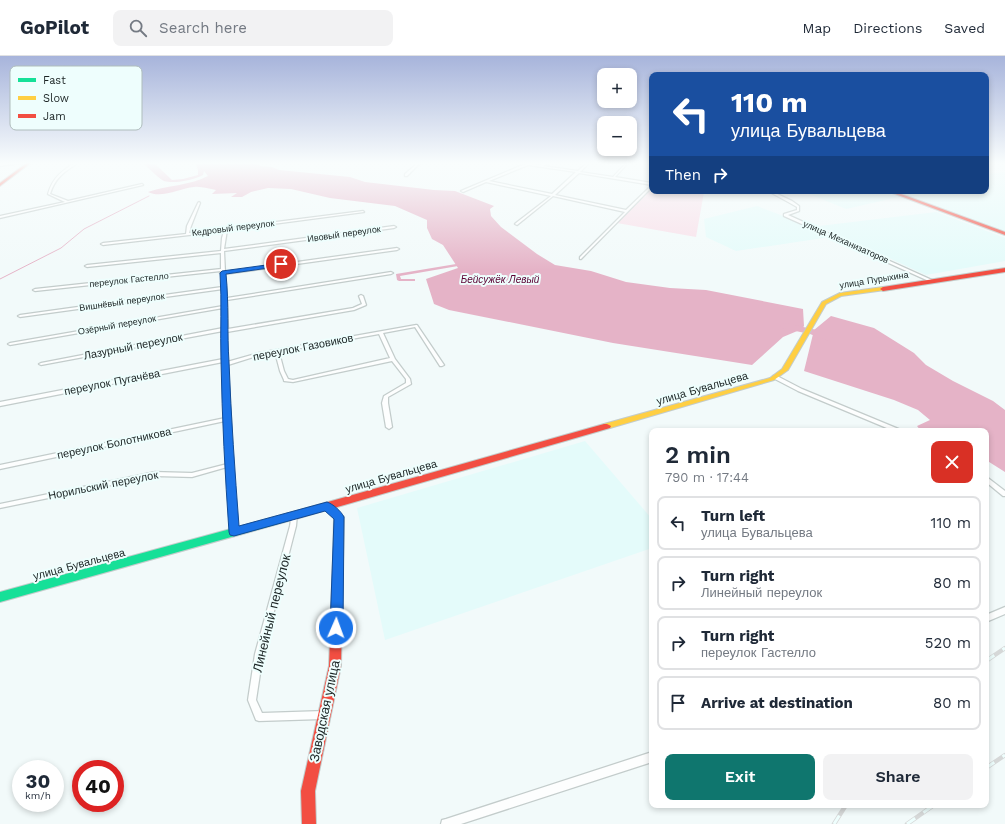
<!DOCTYPE html>
<html lang="en">
<head>
<meta charset="utf-8">
<style>
  :root { --surface:#fff; --page:#f2f2f3; --text:#1f2937; --muted:#747a83; --line:#e0e1e3; --accent:#0f766e }
  body { margin:0; font-family:"Work Sans",sans-serif; background:var(--page); color:var(--text); height:100vh; display:flex; flex-direction:column; font-size:15px; white-space:nowrap }
  * { box-sizing:border-box; margin:0 }
  p { font-size:13px; color:var(--muted) }
  .icon { flex:none; width:22px; height:22px; fill:none; stroke:currentColor; stroke-width:2; stroke-linecap:round; stroke-linejoin:round }
  .map { position:relative; flex:1; overflow:hidden }
  .drawer { position:absolute; left:649px; top:372px; width:340px; height:380px; display:flex; flex-direction:column; background:var(--surface); border-radius:8px; box-shadow:0 2px 6px #0003 }
  .drawer>* { flex:none }
  .hud { position:absolute; left:649px; top:16px; width:340px; height:122px; border-radius:8px; box-shadow:0 2px 6px #0003; background:#1a4fa0; color:#fff; overflow:hidden }
  .tools { position:absolute; left:597px; top:12px; display:grid; gap:8px }
  .tools a { display:grid; place-items:center; width:40px; height:40px; border-radius:8px; background:var(--surface); box-shadow:0 2px 6px #0003; font-size:20px }
  .speed { position:absolute; left:12px; top:704px; display:flex; gap:8px; font-size:20px; font-weight:700; text-align:center }
  .speed>* { display:grid; place-content:center; width:52px; height:52px; border-radius:50%; background:var(--surface); box-shadow:0 2px 6px #0003; line-height:1 }
  .speed small { font-size:10px; font-weight:400 }
  .speed .limit { border:6px solid #d22; background:#fff; color:#111 }
  .pin { position:absolute; display:grid; place-items:center; width:34px; height:34px; color:#fff; margin:-17px; border:2px solid #fff; border-radius:50%; box-shadow:0 1px 4px #0007 }
  .me { position:absolute; width:44px; margin:-22px; rotate:2deg; stroke-linejoin:round; filter:drop-shadow(0 0 3px #0008) }
  .turn { display:flex; align-items:center; gap:14px; height:84px; padding:0 16px; font-size:18px }
  .turn .icon { width:52px; height:52px; stroke-width:2.5 }
  .turn b { display:block; font-size:28px; line-height:34px }
  .then { display:flex; align-items:center; height:38px; padding:0 16px; background:#0003; gap:8px; font-size:15px }
  .round { display:grid; place-items:center; flex:none; width:42px; height:42px; border-radius:8px; background:var(--page) }
  .summary { display:flex; align-items:center; justify-content:space-between; height:68px; padding:0 16px }
  h1 { font-size:24px; font-weight:600; line-height:30px }
  .cta { display:flex; gap:8px; margin-top:auto; padding:8px 16px }
  .cta a { flex:1; height:46px; border-radius:8px; background:var(--accent); color:#fff; font-size:16px; font-weight:600; line-height:46px; text-align:center }
  .cta a+a { background:var(--page); color:var(--text) }
  ul { padding:0; list-style:none }
  li { display:flex; align-items:center; gap:12px; height:54px; margin:0 8px 6px; padding:0 8px; border:2px solid var(--line); border-radius:8px }
  li div { flex:1 }
  li b { display:block; font-size:15px }
  li em { font-style:normal }
  header { display:flex; align-items:center; gap:24px; box-sizing:border-box; height:56px; padding:0 20px; background:var(--surface); border-bottom:1px solid var(--line) }
  header strong { font-size:19px }
  nav { display:flex; gap:22px; margin-inline-start:auto; font-size:14px }
  .search { width:280px; height:36px; background:var(--page); display:flex; align-items:center; gap:10px; box-sizing:border-box; padding:0 14px; border-radius:8px; color:var(--muted); font-size:15px }
  .map>svg:first-child { display:block }
  .built { fill:#e4fbfa }
  .green { fill:#f8dee8 }
  .water { fill:#e5b3c7 }
  .lines { fill:none; stroke-linecap:round; stroke-linejoin:round }
  .stream { stroke:#e5b3c7; stroke-width:1 }
  .canal { fill:#e5b3c7; fill-rule:evenodd }
  .river { fill:#e5b3c7; fill-rule:evenodd }
  .street-casing { stroke:#c3cccb; stroke-width:2.5 }
  .fast-casing { stroke:#c3cccb; stroke-width:2 }
  .slow-casing { stroke:#c3cccb; stroke-width:2 }
  .jam-casing { stroke:#c3cccb; stroke-width:2 }
  .street { fill:#fdfefe; fill-rule:evenodd }
  .fast { fill:#16e098; fill-rule:evenodd }
  .slow { fill:#ffcf43; fill-rule:evenodd }
  .jam { fill:#f24e42; fill-rule:evenodd }
  .rail-casing { stroke:#d6d8d8; stroke-width:4.5 }
  .rail { stroke:#eefefd; stroke-width:3; stroke-dasharray:10; stroke-linecap:butt }
  .route { fill:#1a73e8; stroke:#114b97 }
  .labels { text-anchor:middle; stroke-width:4; stroke-linejoin:round; paint-order:stroke }
  .far-street-label { font-size:9px; fill:#1b2424; stroke:#eefefd }
  .far-water-label { font-size:10px; font-style:italic; fill:#5a0032; stroke:#eefefd }
  .street-label { font-size:11px; fill:#1b2424; stroke:#eefefd }
  .near-street-label { font-size:13px; fill:#1b2424; stroke:#eefefd }
  .key { fill:#eefefd; stroke:#afbdbc; stroke-width:1 }
  .key-label { font-size:11px; fill:#1b2424 }
</style>
</head>
<body>
<header>
<strong>GoPilot</strong>
<div class="search"><svg class="icon" aria-label="search" viewBox="0 0 24 24"><circle cx="10" cy="10" r="6"/><path d="M15 15l6 6"/></svg>Search here</div>
<nav><a>Map</a><a>Directions</a><a>Saved</a></nav>
</header>
<div class="map">
<svg width="1005" height="768" viewBox="0 0 1005 768">
  <rect width="100%" height="100%" fill="#f2fafa"/>
  <g class="built">
    <polygon points="1005,116 1005,176 895,135 986,135 986,118"/>
    <polygon points="802,135 880,135 899,141 846,153"/>
    <polygon points="757,150 794,164 830,181 736,195 706,181 704,163"/>
    <polygon points="936,156 1005,182 1005,205 926,219 819,170"/>
    <polygon points="585,385 652,463 652,492 385,584 357,452"/>
  </g>
  <polygon class="green" points="652,133 652,135 704,136 696,181 617,167"/>
  <g class="water">
    <path d="M142 106H153L172 124 183 123 198 119V114L195 106H252L261 110 272 111 279 114 350 121 365 126 434 134 455 135 494 150 490 153 491 160 501 171 537 198 555 209 591 215 626 226 670 232 706 234 803 253 804 270 802 273 783 281 752 309 613 287 449 254 434 248 426 223 458 212 443 189 432 183 427 172V164L395 150 330 142 291 133 268 132 251 136 242 141H231L237 137 212 138 216 134C209 133 201 130 194 131 180 132 162 143 148 136 167 129 189 130 208 120L204 115 203 119C193 124 175 128 164 125 159 123 147 110 142 106Z"/>
    <polygon points="831,260 874,272 914,297 926,309 953,325 993,345 1005,354 1005,416 986,404 986,375 921,375 917,370 930,364 918,354 894,344 804,315 814,274"/>
  </g>
  <g class="lines">
    <polyline class="stream" points="0,223 61,192 84,173 149,140"/>
    <polygon class="canal" points="456,208 458,209 458,210 400,220 401,223 415,223 415,225 399,225 397,224 396,218"/>
    <polygon class="river" points="785,267 817,274 832,280 833,282 828,285 810,278 781,272 780,270 781,268"/>
    <g class="street-casing">
      <g id="street">
        <polygon points="22,106 29,106 0,110 0,108"/>
        <path d="M76 106H79C65 116 56 120 50 138L68 145 142 128 143 129 0 162V160L65 146 48 138C53 121 62 115 76 106Z"/>
        <polygon points="269,106 272,106 270,107"/>
        <polygon points="419,106 421,106 407,120 405,120 405,118"/>
        <path d="M515 106 540 109 547 106H550L543 110 578 115 588 106H590L580 116 613 121 627 106H629L615 121 652 127V129L579 117 555 139 626 154 652 129V131L581 203H580V201L625 156 553 140 517 169 515 168 516 167 551 140 486 126 463 136 461 135 525 108ZM528 109 576 116 552 138 489 125Z"/>
        <polygon points="768,135 771,135 792,145 799,150 799,155 788,159 934,225 931,226 784,160 784,158 797,154 797,151 790,147"/>
        <path d="M199 146 200 147 191 170 189 177 363 155 364 156 227 174 224 193 394 170 396 171 394 172 224 195 225 216 397 192 399 193 397 194 225 218 227 242 391 216 393 217 391 218 227 244 228 273 353 252 362 248 359 240 361 239 363 240 366 249 354 254 227 276V306L259 297 416 269H417L444 309 442 310H440L415 271 383 277 395 303 410 323 411 328 388 341V347L392 371 389 373 386 371 382 347 384 340 406 327V323L392 305 293 326 284 325V324L280 315 275 296 260 299 228 309 237 476 236 478 234 479 232 478 231 476 227 411 192 421 155 420 0 452V448L155 416 192 417 227 408 225 365 0 413V409L225 362 223 306 0 350V346L223 303V275L41 309 39 308 41 307 223 272V252L10 289 8 288 10 287 223 250V233L20 261 18 260 20 259 222 231 221 218 220 217 221 215 35 235 33 234 35 233 221 213V197L87 211 85 210 87 209 221 195 222 182 224 175 103 189 101 188 103 187 186 178 187 170 198 147ZM379 278 390 302 293 324 288 323 284 315 279 296Z"/>
        <polygon points="773,320 777,320 802,333 901,374 902,375 894,375 798,335 773,322"/>
        <polygon points="986,421 988,422 1005,435 1005,440 1003,440 986,426"/>
        <polygon points="292,457 296,457 297,459 296,470 263,598 256,644 262,657 323,655 326,656 327,659 326,662 323,663 259,665 256,664 248,644 255,598 290,470"/>
        <polygon points="1005,551 1005,558 986,566 986,559"/>
        <polygon points="652,696 652,706 461,768 441,768 442,764 446,763"/>
      </g>
    </g>
    <g class="fast-casing">
      <polygon id="fast" points="289,457 292,458 294,461 292,464 0,546 0,536"/>
    </g>
    <g class="slow-casing">
      <g id="slow">
        <polygon points="883,231 886,233 885,234 841,240 826,248 788,314 774,324 610,372 607,372 603,370 604,368 770,322 782,313 822,246 840,237"/>
        <polygon points="327,447 330,448 344,461 343,503 342,506 338,507 334,506 333,503 334,462 322,450 324,448"/>
      </g>
    </g>
    <g class="jam-casing">
      <g id="jam">
        <polygon points="28,106 32,106 0,130 0,127"/>
        <polygon points="887,135 893,135 1005,176 1005,179"/>
        <polygon points="1005,212 1005,216 883,235 880,233 883,231"/>
        <polygon points="604,368 607,368 611,370 610,372 289,465 286,464 284,461 286,458 289,457"/>
        <polygon points="338,499 342,500 343,503 341,610 315,735 316,768 302,768 301,735 329,610 333,503 334,500"/>
      </g>
    </g>
    <use href="#street" class="street"/>
    <use href="#fast" class="fast"/>
    <use href="#slow" class="slow"/>
    <use href="#jam" class="jam"/>
    <g class="rail-casing">
      <g id="rail">
        <polyline points="986,605 1005,592"/>
        <polyline points="986,712 1005,699"/>
        <polyline points="834,768 846,749"/>
        <polyline points="907,768 934,749"/>
      </g>
    </g>
    <use href="#rail" class="rail"/>
  </g>
  <linearGradient id="sky" x2="0" y2="1"><stop stop-color="#a7b4db"/><stop offset="0.5" stop-color="#f9fdfd"/><stop offset="1" stop-color="#f9fdfd" stop-opacity="0"/></linearGradient>
  <rect width="1005" height="214" fill="url(#sky)"/>
  <path class="route" d="M281 207H283V210L226 218C229 248 227 277 229 306 231 361 235 416 239 470L327 446C333 448 341 455 344 461L343 572 341 576 336 577 332 576 330 572 334 463 325 455 234 480 230 479 229 476C225 419 222 362 221 305 220 275 222 246 220 217L222 215Z"/>
  <g class="labels">
    <g class="far-street-label">
      <text transform="translate(233 172) rotate(-7)" y="3">Кедровый переулок</text>
      <text transform="translate(344 178) rotate(-8)" y="3">Ивовый переулок</text>
      <text transform="translate(846 186) rotate(24)" y="3">улица Механизаторов</text>
      <text transform="translate(129 224) rotate(-6)" y="3">переулок Гастелло</text>
      <text transform="translate(874 224) rotate(-9)" y="3">улица Пурыхина</text>
      <text transform="translate(122 246) rotate(-8)" y="3">Вишнёвый переулок</text>
      <text transform="translate(117 269) rotate(-10)" y="3">Озёрный переулок</text>
    </g>
    <g class="far-water-label">
      <text x="500" y="227">Бейсужёк Левый</text>
    </g>
    <g class="street-label">
      <text transform="translate(133 290) rotate(-11)" y="4">Лазурный переулок</text>
      <text transform="translate(303 291) rotate(-11)" y="4">переулок Газовиков</text>
      <text transform="translate(112 326) rotate(-11)" y="4">переулок Пугачёва</text>
      <text transform="translate(702 332) rotate(-16)" y="4">улица Бувальцева</text>
      <text transform="translate(114 387) rotate(-12)" y="4">переулок Болотникова</text>
      <text transform="translate(391 420) rotate(-16)" y="4">улица Бувальцева</text>
      <text transform="translate(103 429) rotate(-11)" y="4">Норильский переулок</text>
      <text transform="translate(79 508) rotate(-15)" y="4">улица Бувальцева</text>
    </g>
    <g class="near-street-label">
      <text transform="translate(271 557) rotate(-76)" y="5">Линейный переулок</text>
      <text transform="translate(324 655) rotate(-78)" y="5">Заводская улица</text>
    </g>
  </g>
  <rect x="10" y="10" width="132" height="64" rx="6" class="key"/>
  <rect x="18" y="22" width="18" height="4" fill="#16e098"/>
  <rect x="18" y="40" width="18" height="4" fill="#ffcf43"/>
  <rect x="18" y="58" width="18" height="4" fill="#f24e42"/>
  <g class="key-label">
    <text x="43" y="28">Fast</text>
    <text x="43" y="46">Slow</text>
    <text x="43" y="64">Jam</text>
  </g>
</svg>
<div class="tools">
<a>+</a>
<a>−</a>
</div>
<div class="speed"><div>30<small>km/h</small></div><div class="limit">40</div></div>
<div class="pin" style="left:281px;top:208px;background:#d93025"><svg class="icon" aria-label="arrive" viewBox="0 0 24 24"><path d="M6 21V4h12l-3 4 3 4H6"/></svg></div>
<svg class="me" style="left:336px;top:572px" viewBox="-20 -20 40 40"><circle r="17" fill="#1a73e8" stroke="#fff" stroke-width="3"/><path d="M0-11L8 9 0 5-8 9z" fill="#fff"/></svg>
<div class="hud">
<div class="turn"><svg class="icon" aria-label="left" viewBox="0 0 24 24"><path d="M17 20v-9H6M10 6l-5 5 5 5"/></svg><div><b>110 m</b>улица Бувальцева</div></div>
<div class="then">Then<svg class="icon" aria-label="right" viewBox="0 0 24 24"><path d="M7 20v-9h11M14 6l5 5-5 5"/></svg></div>
</div>
<section class="drawer">
<div class="summary"><div><h1>2 min</h1><p>790 m · 17:44</p></div><a class="round" style="background:#d93025;color:#fff"><svg class="icon" aria-label="close" viewBox="0 0 24 24"><path d="M6 6l12 12M18 6L6 18"/></svg></a></div>
<ul>
<li><svg class="icon" aria-label="left" viewBox="0 0 24 24"><path d="M17 20v-9H6M10 6l-5 5 5 5"/></svg><div><b>Turn left</b><p>улица Бувальцева</p></div><em>110 m</em></li>
<li><svg class="icon" aria-label="right" viewBox="0 0 24 24"><path d="M7 20v-9h11M14 6l5 5-5 5"/></svg><div><b>Turn right</b><p>Линейный переулок</p></div><em>80 m</em></li>
<li><svg class="icon" aria-label="right" viewBox="0 0 24 24"><path d="M7 20v-9h11M14 6l5 5-5 5"/></svg><div><b>Turn right</b><p>переулок Гастелло</p></div><em>520 m</em></li>
<li><svg class="icon" aria-label="arrive" viewBox="0 0 24 24"><path d="M6 21V4h12l-3 4 3 4H6"/></svg><div><b>Arrive at destination</b></div><em>80 m</em></li>
</ul>
<div class="cta"><a>Exit</a><a>Share</a></div>
</section>
</div>
</body>
</html>
